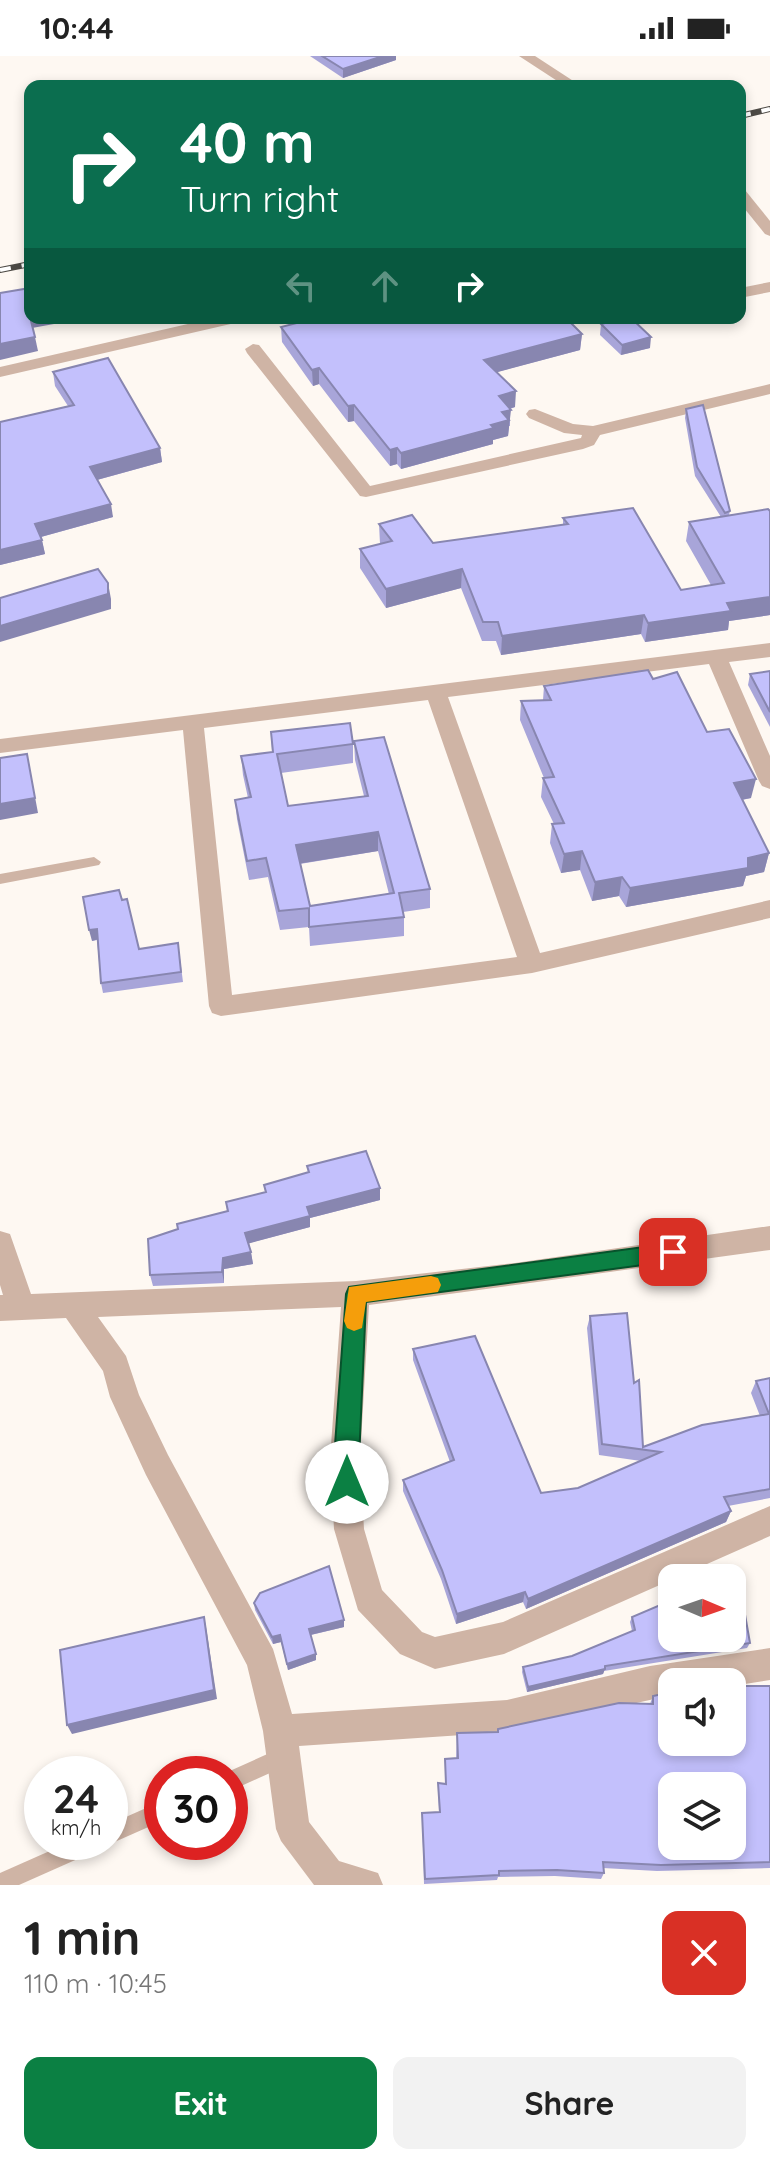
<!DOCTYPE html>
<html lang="en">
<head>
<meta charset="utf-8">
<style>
  :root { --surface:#fff; --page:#f2f2f2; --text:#222; --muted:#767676; --accent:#0b8043 }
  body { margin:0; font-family:Quicksand,sans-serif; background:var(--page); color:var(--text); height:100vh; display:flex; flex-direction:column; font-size:30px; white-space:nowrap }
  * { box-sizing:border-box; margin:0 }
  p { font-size:26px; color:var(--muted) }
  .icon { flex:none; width:44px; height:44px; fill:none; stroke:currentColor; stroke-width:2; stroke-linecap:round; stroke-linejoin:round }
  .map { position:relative; height:1829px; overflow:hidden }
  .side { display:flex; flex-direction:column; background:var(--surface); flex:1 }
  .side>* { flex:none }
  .guide { position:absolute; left:24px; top:24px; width:722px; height:244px; border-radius:16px; box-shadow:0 4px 12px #0003; background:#0b6e4f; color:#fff; overflow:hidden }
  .needle { width:52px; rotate:92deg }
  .buttons { position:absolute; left:658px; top:1508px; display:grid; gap:16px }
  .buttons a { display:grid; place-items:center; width:88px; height:88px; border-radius:16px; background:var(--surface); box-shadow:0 4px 12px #0003; font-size:40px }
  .speed { position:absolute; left:24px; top:1700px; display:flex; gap:16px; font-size:40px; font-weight:700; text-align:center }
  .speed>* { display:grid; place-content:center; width:104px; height:104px; border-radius:50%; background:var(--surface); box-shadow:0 4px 12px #0003; line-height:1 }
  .speed small { font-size:20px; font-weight:400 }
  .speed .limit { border:12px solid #d22; background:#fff; color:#111 }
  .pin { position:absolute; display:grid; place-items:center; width:68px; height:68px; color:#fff; margin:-34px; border-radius:16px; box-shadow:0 4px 12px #0006 }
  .me { position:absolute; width:88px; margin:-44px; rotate:0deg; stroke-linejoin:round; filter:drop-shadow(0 0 6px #0008) }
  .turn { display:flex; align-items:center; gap:28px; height:168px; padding:0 24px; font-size:36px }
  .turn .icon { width:104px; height:104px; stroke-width:2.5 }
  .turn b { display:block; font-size:56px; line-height:68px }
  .lanes { display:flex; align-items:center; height:76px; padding:0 24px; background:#0003; justify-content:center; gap:40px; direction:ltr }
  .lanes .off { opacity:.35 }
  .round { display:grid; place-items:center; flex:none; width:84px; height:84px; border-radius:16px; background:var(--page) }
  .headline { display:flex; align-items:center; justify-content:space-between; height:136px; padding:0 24px }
  h1 { font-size:48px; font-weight:700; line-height:60px }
  .action { display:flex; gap:16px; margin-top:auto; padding:16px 24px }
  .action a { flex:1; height:92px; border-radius:16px; background:var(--accent); color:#fff; font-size:32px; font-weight:700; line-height:92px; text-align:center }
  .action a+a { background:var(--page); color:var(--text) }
  .status { display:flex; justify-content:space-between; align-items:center; height:56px; padding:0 40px; background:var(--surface); direction:ltr }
  .status svg { height:22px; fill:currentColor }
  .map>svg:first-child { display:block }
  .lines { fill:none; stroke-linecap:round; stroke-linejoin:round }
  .lane { fill:#cfb4a5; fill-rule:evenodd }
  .street { fill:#cfb4a5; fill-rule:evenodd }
  .rail-casing { stroke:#4d4a45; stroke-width:6 }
  .rail { stroke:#fff; stroke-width:4; stroke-dasharray:11; stroke-linecap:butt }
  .wall { fill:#a8a5d9; fill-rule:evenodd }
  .shaded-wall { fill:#8886b0 }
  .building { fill:#c3c0fc; stroke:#8886b0; stroke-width:2; fill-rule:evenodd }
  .route { fill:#0b8043; stroke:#07532c; stroke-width:2 }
  .slow { fill:#f59e0b }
</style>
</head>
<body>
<div class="status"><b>10:44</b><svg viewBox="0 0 49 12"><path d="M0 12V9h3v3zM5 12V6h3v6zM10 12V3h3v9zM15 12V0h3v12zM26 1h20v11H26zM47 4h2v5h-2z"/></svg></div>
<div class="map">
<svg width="770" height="1829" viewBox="0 0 770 1829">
  <rect width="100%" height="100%" fill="#fef8f2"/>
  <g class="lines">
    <g class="lane">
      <polygon points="94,801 101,806 99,809 0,828 0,818"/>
      <polygon points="283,1691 290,1694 293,1701 290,1708 230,1735 230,1718 223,1718"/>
      <polygon points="162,1745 162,1765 110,1788 105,1786 110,1786 110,1768"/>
      <polygon points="70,1786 103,1786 100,1793 19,1829 0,1829 0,1817"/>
    </g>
    <g class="street">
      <polygon points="519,0 535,0 581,30 565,30"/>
      <polygon points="740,133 745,134 770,165 770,180 765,178 740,147"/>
      <polygon points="770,226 770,236 740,242 740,232"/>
      <polygon points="214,262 243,262 235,267 0,321 0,311"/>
      <polygon points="253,288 259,289 370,430 581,382 582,379 564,377 529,362 526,358 529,354 535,353 573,368 593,370 770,328 770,338 600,379 594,389 583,393 366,441 360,440 247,297 245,293"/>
      <path d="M770 587V601L729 606 770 700V733L762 730 759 725 709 608 448 641 540 897 770 844V862L532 917 221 960 212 957 209 950 183 674 0 697V683ZM428 644 517 901 232 939 204 672Z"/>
      <polygon points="770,1170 770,1194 369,1249 360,1403 364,1473 382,1534 422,1576 435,1581 503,1566 770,1450 770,1480 504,1598 435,1613 400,1598 358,1554 334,1473 330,1403 341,1251 98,1261 126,1300 139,1339 168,1399 273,1593 292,1658 507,1644 650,1610 770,1592 770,1624 732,1630 732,1626 672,1626 672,1639 507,1676 299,1690 309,1766 339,1805 378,1817 383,1829 314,1829 281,1785 276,1773 263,1675 247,1609 146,1419 110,1341 103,1315 66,1262 0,1265 0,1239 3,1239 0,1229 0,1175 10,1178 31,1238 356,1225 515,1207"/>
    </g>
    <g class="rail-casing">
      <g id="rail">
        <polyline points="740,60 770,53"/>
        <polyline points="0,214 30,208"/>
      </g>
    </g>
    <use href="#rail" class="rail"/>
  </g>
  <g class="wall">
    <polygon points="310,0 396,0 396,4 343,22"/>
    <polygon points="601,268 650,292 621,299 600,279"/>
    <polygon points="281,271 582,278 580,294 497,316 515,351 510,353 510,370 509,370 508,380 493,384 493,388 401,413 397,408 390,410 354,365 348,366 319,328 313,330 282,286"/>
    <polygon points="53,316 160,392 162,406 97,424 113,461 41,481 45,498 0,509 0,366 68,350 55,330"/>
    <polygon points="686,353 730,455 729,459 770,455 770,559 729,565 728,574 645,586 641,578 501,599 496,585 482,585 461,532 386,552 360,512 360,493 380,488 379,468 433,487 563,469 563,462 681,534 711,529 686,485 689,466 721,461 695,420 685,362"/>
    <polygon points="770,615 770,671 748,629 750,618"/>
    <polygon points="653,623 707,676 751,742 742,744 769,797 764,816 746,820 743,830 626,851 619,840 592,845 580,814 561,817 550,787 552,768 554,768 541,741 543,722 544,722 520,664 521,645 543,644 544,630"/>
    <path d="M271 676 353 688V707L281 717 288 750 364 740 355 704 354 685 430 833V852L403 856 404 861V880L310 890 309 871 280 874 268 821 249 824 237 763 235 744 248 742 243 719 241 700 272 696ZM378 795 389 838 310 850 300 808Z"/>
    <polygon points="122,844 139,893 178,887 183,926 103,937 101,927 97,884 92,885"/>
    <polygon points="307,1110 380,1132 380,1144 310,1162 310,1171 249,1187 253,1208 224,1213 224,1227 153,1230 150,1219 227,1155 226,1146 265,1136 264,1129 308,1117"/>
    <polygon points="590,1260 634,1327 643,1391 760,1360 751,1337 756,1325 770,1322 770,1442 728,1450 731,1455 726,1466 526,1553 523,1546 456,1568 441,1523 403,1435 403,1424 450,1406 413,1304 413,1293 541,1437 578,1432 641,1405 599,1399 587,1272"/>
    <polygon points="254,1547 344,1564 344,1571 311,1579 316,1604 288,1614 281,1586 273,1588 255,1554"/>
    <polygon points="632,1561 750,1587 747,1592 604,1615 603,1618 527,1636 522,1616 523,1611 572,1600 632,1575 630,1566"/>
    <polygon points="770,1630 770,1812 657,1815 603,1812 604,1817 601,1823 555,1820 498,1821 497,1824 424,1828 422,1757 439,1756 438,1727 445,1728 445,1703 456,1703 457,1677 498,1676 650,1648 653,1640"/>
  </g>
  <g class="shaded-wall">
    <polygon points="383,0 396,0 396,4 343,22 343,13"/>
    <polygon points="29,257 30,257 30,262 64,262 65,266 32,272"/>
    <polygon points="582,278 580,294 483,320 484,304"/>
    <polygon points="35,281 38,295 0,304 0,288"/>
    <polygon points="651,281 650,292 621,299 622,289"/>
    <polygon points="319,312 319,328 313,330 312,314"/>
    <polygon points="516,335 515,351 498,356 499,340"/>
    <polygon points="354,349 354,365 348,366 348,350"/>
    <polygon points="511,354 508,380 493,384 493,388 401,413 401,397 491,369 502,356"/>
    <polygon points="160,392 162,406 93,425 90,411"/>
    <polygon points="397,392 397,408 390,410 390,394"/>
    <polygon points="111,448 113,461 37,482 35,468"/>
    <polygon points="42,484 45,498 0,509 0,494"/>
    <polygon points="462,513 461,532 386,552 386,533"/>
    <polygon points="108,527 111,543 111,553 0,586 0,570"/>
    <polygon points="770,541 770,559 729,565 728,574 645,586 648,567 727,547"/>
    <polygon points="644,559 641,578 501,599 502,580"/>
    <polygon points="27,698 38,757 0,764 0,748"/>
    <polygon points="756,723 751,742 729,746 734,727"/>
    <polygon points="378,776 378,795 297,808 296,789"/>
    <polygon points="582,795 580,814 561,817 564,798"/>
    <polygon points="769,797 764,816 746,820 743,830 626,851 630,832"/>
    <polygon points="622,821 619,840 592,845 595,826"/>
    <polygon points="97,873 99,883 92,885 89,874"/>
    <polygon points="380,1132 380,1144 310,1162 310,1171 247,1188 245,1177 307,1151"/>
    <polygon points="251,1196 253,1208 224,1213 224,1227 222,1216 223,1202"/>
    <polygon points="731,1455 726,1466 526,1553 528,1543"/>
    <polygon points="525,1536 523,1546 456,1568 457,1558"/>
    <polygon points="204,1561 206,1571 217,1643 72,1678 67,1669"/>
    <polygon points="344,1564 344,1571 310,1579 309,1573"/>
    <polygon points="280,1579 281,1586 273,1588 272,1581"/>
    <polygon points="316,1598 316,1604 288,1614 287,1608"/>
    <polygon points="605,1613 603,1618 527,1636 528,1631"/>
  </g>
  <g class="building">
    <polygon points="322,0 383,0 343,13"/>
    <polygon points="30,232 30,257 29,257 35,281 0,288 0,237"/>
    <polygon points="316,262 566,262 582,278 484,304 516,335 499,340 511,354 502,356 509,364 491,369 494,372 401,397 397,392 390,394 354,349 348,350 319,312 312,314 281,271"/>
    <polygon points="625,262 631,262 651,281 622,289 601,268"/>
    <polygon points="108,302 160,392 90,411 111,448 35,468 42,484 0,494 0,366 74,349 53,316"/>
    <polygon points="703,349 730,455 725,457 697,411 686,353"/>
    <polygon points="633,452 681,534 724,527 689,466 768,453 770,455 770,541 727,547 731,555 648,567 644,559 502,580 498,566 483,566 462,513 386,533 360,493 392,485 379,468 412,459 433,487 568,468 563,462"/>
    <polygon points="98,513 108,527 108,538 0,570 0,542"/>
    <polygon points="648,614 653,623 677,616 707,676 729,673 756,723 734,727 769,797 748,802 748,812 630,832 622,821 595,826 582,795 564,798 552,768 564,767 543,722 554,721 521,645 551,644 544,630"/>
    <polygon points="770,615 770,656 750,618"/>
    <path d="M350 667 353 688 277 698 288 750 368 740 354 685 384 681 430 833 399 837 404 861 309 871V852L279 855 266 802 247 805 235 744 251 741 241 700 273 696 271 676ZM378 776 394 837 310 850 296 789Z"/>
    <polygon points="27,698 35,742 0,748 0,702"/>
    <polygon points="119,834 122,844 127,843 139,893 178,887 181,916 101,927 97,873 89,874 83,841"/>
    <polygon points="366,1095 380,1132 307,1151 310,1160 245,1177 251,1196 223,1202 222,1216 150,1219 148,1183 178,1173 177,1168 228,1155 226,1146 266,1136 264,1129 309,1116 307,1110"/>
    <polygon points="627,1257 634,1327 639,1324 643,1391 702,1369 769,1358 756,1325 770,1322 770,1433 724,1441 731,1455 528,1543 525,1536 457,1558 442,1514 403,1424 454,1404 413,1293 475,1280 541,1437 578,1432 661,1396 602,1388 590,1260"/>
    <polygon points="329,1510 344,1564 309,1573 316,1598 287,1608 280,1579 272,1581 254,1547 260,1537"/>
    <polygon points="738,1519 750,1587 605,1610 605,1613 528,1631 523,1611 572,1600 635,1574 632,1561 672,1544 672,1582 732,1582 732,1522 728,1522"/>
    <polygon points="204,1561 214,1634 67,1669 60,1594"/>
    <path d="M732 1630H770V1806L661 1809 603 1806 604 1817 557 1814 499 1815V1819L425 1823 422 1757 440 1756 438 1727 446 1728 445 1703 458 1702 457 1677 498 1676V1673L619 1647 653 1648V1640L672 1636V1686H732ZM672 1730H732V1790H672Z"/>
  </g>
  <polygon class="route" points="673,1187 680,1189 683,1196 680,1202 673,1205 366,1246 358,1426 355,1434 347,1437 339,1434 334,1403 346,1238 349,1231"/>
  <polygon class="slow" points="431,1220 438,1222 441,1229 438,1236 366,1246 362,1272 354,1275 347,1272 344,1265 349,1231"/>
</svg>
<div class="buttons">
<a><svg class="needle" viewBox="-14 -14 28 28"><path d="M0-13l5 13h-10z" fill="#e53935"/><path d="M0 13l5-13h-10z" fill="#767676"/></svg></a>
<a><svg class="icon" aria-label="sound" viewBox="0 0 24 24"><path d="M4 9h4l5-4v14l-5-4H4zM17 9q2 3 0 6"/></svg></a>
<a><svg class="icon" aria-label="layers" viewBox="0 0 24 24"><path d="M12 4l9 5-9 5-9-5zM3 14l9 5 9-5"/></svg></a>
</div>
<div class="speed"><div>24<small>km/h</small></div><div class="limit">30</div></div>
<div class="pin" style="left:673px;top:1196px;background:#d93025"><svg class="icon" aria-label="arrive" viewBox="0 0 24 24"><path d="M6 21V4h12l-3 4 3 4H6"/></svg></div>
<svg class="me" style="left:347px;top:1426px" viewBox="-20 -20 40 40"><circle r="19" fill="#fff"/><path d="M0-13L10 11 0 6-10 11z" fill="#0b8043"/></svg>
<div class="guide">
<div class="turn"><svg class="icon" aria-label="right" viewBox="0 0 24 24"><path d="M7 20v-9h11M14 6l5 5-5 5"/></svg><div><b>40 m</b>Turn right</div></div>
<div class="lanes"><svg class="icon off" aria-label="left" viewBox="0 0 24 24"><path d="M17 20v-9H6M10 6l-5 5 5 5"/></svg><svg class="icon off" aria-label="ahead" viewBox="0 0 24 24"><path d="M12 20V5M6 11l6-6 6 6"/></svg><svg class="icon" aria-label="right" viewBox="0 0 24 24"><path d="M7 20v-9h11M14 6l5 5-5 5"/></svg></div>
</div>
</div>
<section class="side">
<div class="headline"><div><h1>1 min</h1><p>110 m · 10:45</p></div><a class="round" style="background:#d93025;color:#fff"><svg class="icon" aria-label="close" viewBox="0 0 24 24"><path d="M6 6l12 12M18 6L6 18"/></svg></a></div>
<div class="action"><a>Exit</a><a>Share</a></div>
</section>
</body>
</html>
